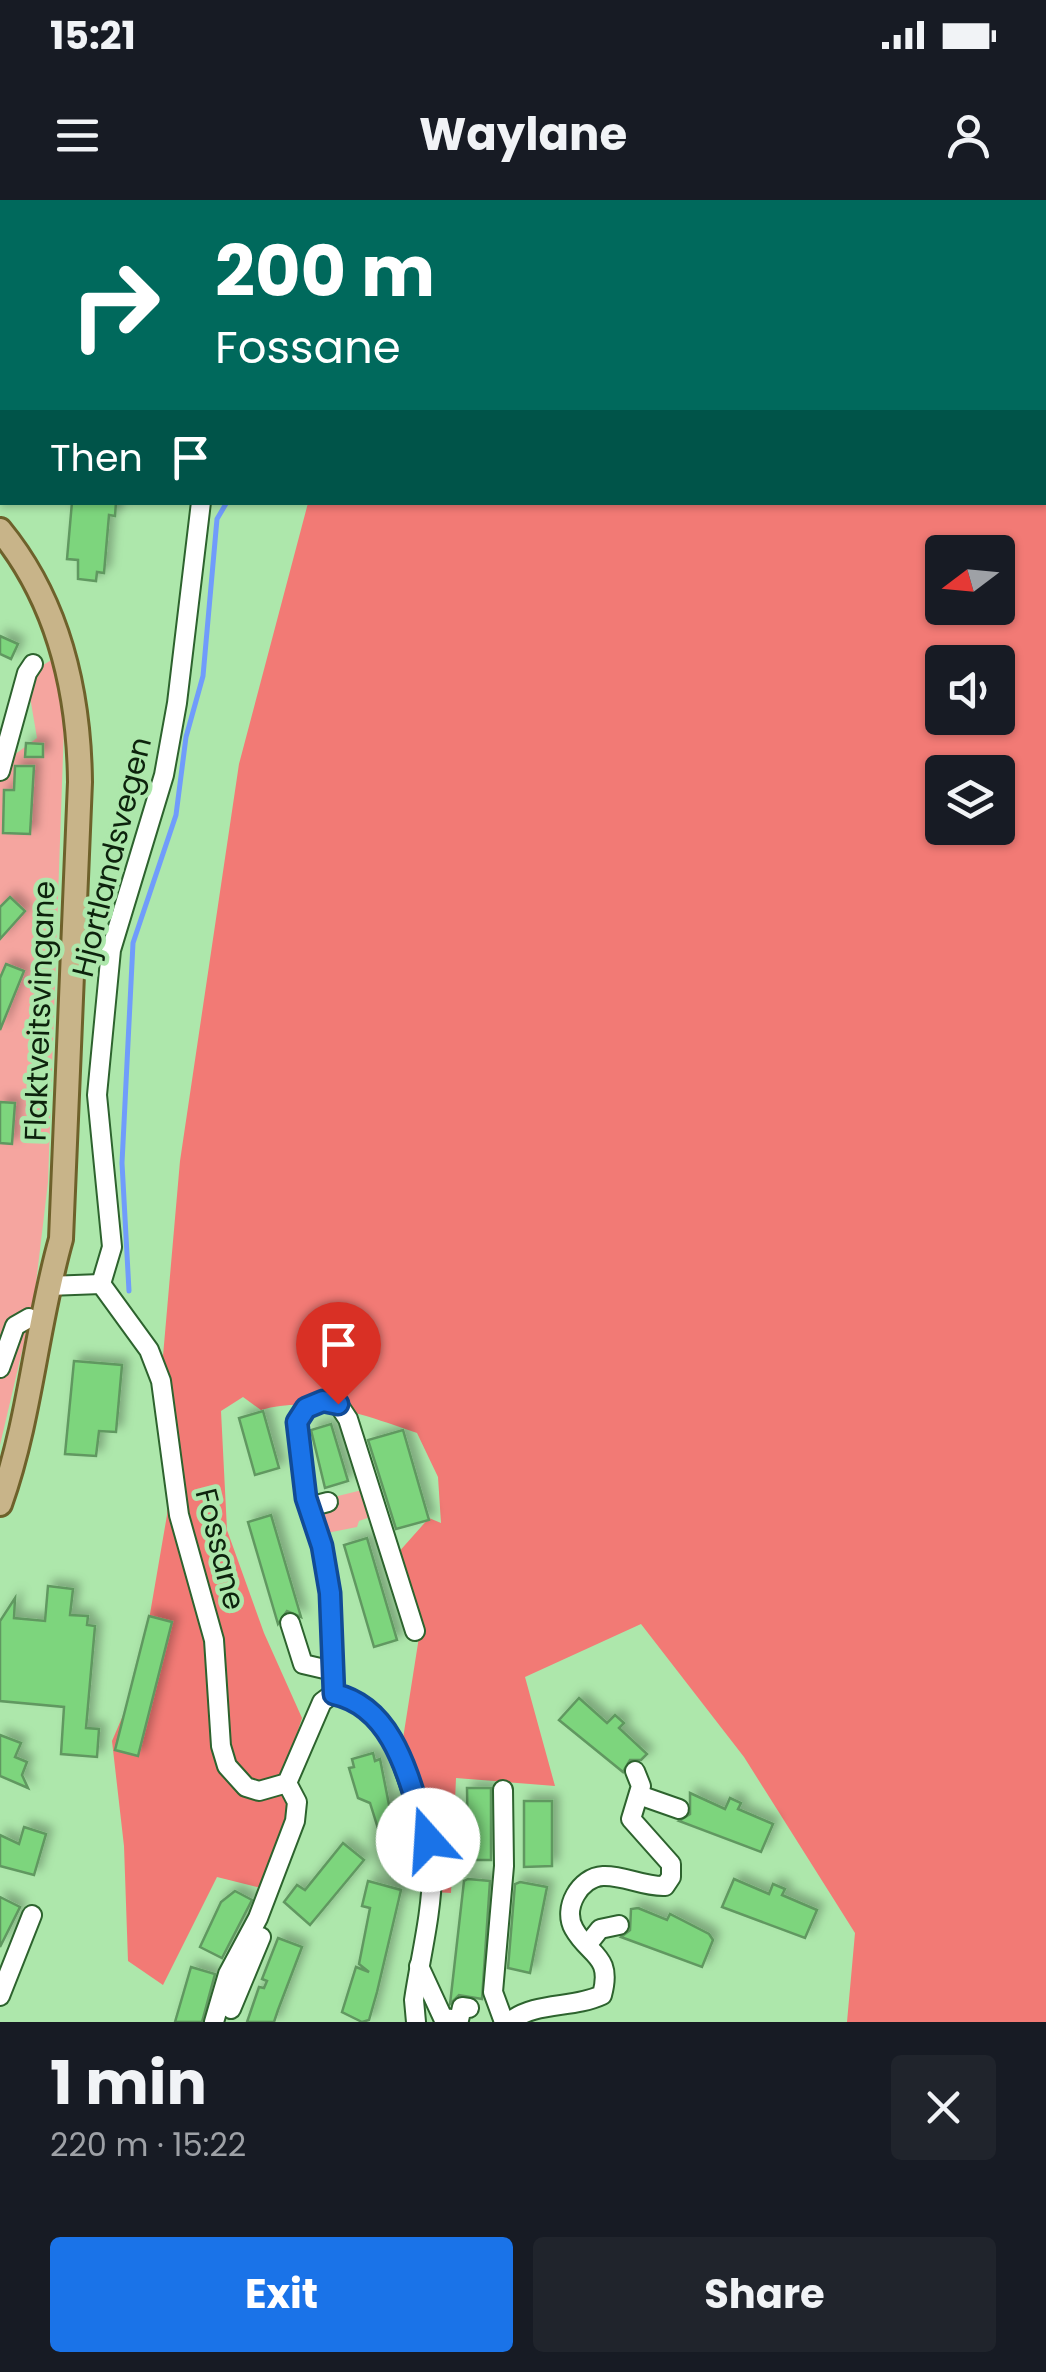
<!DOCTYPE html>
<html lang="en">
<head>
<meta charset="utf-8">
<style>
  :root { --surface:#171b24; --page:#20242c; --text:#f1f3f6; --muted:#9ea1a6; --accent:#1a73e8 }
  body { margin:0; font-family:Poppins,sans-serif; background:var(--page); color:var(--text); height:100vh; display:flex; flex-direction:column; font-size:38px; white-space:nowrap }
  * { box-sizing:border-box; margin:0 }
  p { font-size:32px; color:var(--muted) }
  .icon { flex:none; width:55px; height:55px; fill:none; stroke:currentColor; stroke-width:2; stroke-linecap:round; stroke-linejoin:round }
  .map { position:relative; height:1822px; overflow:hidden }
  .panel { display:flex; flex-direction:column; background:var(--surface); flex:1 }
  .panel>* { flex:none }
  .banner { position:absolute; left:0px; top:0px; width:1048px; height:305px; box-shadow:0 2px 8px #0004; background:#00695c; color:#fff; overflow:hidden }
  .needle { width:65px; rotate:254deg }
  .fabs { position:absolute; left:925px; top:335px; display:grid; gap:20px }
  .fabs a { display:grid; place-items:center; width:90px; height:90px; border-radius:10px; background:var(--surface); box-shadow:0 2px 8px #0004; font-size:50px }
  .pin { position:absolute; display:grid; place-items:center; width:85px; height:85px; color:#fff; margin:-102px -42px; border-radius:50% 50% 50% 0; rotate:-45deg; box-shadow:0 0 10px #0007 }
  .pin .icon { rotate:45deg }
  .me { position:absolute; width:110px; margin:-55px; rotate:341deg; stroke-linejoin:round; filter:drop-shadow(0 0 8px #0008) }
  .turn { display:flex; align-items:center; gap:35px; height:210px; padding:0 50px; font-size:45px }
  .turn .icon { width:130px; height:130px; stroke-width:2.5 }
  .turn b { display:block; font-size:70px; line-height:85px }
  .then { display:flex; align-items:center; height:95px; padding:0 50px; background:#0003; gap:20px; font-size:38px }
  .round { display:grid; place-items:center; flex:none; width:105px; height:105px; border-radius:10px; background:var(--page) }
  .headline { display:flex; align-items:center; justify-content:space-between; height:170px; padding:0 50px }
  h1 { font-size:60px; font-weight:700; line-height:75px }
  .button { display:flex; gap:20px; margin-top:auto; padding:20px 50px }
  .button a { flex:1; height:115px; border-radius:10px; background:var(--accent); color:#fff; font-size:40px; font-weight:700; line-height:115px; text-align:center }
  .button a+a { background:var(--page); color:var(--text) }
  .status { display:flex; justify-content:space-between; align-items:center; height:70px; padding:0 50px; background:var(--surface); direction:ltr }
  .status svg { height:28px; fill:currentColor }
  header { display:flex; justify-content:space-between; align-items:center; height:130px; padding:0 50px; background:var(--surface); font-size:45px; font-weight:700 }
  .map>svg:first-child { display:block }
  .green { fill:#f5a59f }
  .forest { fill:#f27a75; fill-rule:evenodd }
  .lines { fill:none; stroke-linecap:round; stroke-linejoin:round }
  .stream { stroke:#709cfb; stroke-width:5 }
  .building { fill:#7dd57d; stroke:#619861; stroke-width:2.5; filter:url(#shadow) }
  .minor-casing { stroke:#2d632e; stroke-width:22 }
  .major-casing { stroke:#6e612b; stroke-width:28 }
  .minor { stroke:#fff; stroke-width:18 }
  .major { stroke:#c8b489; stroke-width:22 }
  .route-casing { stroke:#114b97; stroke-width:25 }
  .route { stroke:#1a73e8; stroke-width:18 }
  .labels { text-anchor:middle; stroke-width:9; stroke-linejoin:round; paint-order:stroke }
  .street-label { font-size:30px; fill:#0d230d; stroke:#ade7ab }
</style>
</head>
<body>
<div class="status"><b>15:21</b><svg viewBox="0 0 49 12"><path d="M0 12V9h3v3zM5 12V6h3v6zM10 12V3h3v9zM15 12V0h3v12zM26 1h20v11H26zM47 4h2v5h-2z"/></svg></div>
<header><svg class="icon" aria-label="menu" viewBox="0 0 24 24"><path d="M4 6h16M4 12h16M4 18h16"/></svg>Waylane<svg class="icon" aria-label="person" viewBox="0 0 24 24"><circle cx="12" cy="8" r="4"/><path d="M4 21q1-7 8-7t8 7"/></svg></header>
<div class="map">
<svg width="1046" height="1822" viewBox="0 0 1046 1822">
  <defs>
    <filter id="shadow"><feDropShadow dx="6" dy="-6" stdDeviation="5" flood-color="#0004"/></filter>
  </defs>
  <rect width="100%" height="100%" fill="#ade7ab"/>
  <g class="green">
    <polygon points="53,459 64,527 48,982 34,1100 0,1245 0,582 14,555 37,538 29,491 35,470"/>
    <polygon points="366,1289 373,1316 359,1321 357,1327 327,1333 322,1316 335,1308 334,1297"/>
  </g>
  <path class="forest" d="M416 0H1046V1822H847L855 1733 744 1557 641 1424 525 1477 555 1586 456 1578 451 1693 434 1692 399 1564 419 1437 397 1354 429 1318 441 1323 438 1277 417 1233C367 1216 314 1195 261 1210L243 1197 221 1211 227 1330 264 1433 302 1518 283 1577 299 1613 269 1690 217 1677 163 1785 128 1761 124 1646 112 1541 139 1478 167 1315 173 1241 163 1156 180 961 239 564 308 303 1045 302V2ZM942 352H998V408H942ZM942 462H998V518H942ZM942 572H998V628H942Z"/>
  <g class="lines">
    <g class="stream">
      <polyline points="351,0 351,2"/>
      <polyline points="129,1091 122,963 133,743 176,615 186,537 203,476 217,319 227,302"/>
    </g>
  </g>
  <g class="building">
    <polygon points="72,302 116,302 115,316 109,315 104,373 97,372 96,381 78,379 78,360 67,359"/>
    <polygon points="0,436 18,444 11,459 0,454"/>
    <polygon points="26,543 43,544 43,557 25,557"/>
    <polygon points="15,566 34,566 30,634 3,633 4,590 14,590"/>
    <polygon points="10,697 25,711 0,739 0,707"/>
    <polygon points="6,764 24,771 0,830 0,778"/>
    <polygon points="0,902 15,903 12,944 0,943"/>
    <polygon points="74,1161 122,1165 116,1232 99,1231 96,1256 65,1254"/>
    <polygon points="263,1211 279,1268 255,1275 239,1218"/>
    <polygon points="331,1224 348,1281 325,1288 311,1230"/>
    <polygon points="403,1230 429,1320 396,1329 368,1240"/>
    <polygon points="271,1315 301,1417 287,1411 278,1424 248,1322"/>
    <polygon points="367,1338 397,1440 374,1447 344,1345"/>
    <polygon points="48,1386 73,1389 70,1415 88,1416 87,1425 95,1426 86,1528 99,1529 97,1557 61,1554 64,1507 0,1501 0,1421 15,1398 14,1418 45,1421"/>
    <polygon points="149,1416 172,1422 138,1556 115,1550"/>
    <polygon points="579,1498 607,1523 615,1515 624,1523 619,1528 647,1554 641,1560 630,1560 623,1572 559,1520"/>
    <polygon points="0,1535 21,1543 15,1557 27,1562 22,1575 28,1588 0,1576"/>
    <polygon points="373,1553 375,1561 380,1559 391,1615 405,1610 398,1619 403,1618 412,1646 386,1654 370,1603 358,1598 349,1568 354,1567 352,1559"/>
    <polygon points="467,1588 491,1588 491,1660 468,1660"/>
    <polygon points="690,1593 725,1609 730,1598 741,1603 738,1609 773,1624 761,1652 679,1621 690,1614"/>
    <polygon points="524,1601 552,1601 552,1666 524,1667"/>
    <polygon points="24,1627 46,1634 34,1675 0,1666 0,1635 19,1644"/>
    <polygon points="343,1643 364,1660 310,1725 284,1702 297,1685 305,1690"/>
    <polygon points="468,1679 490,1681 482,1799 459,1795 450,1804 464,1681"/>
    <polygon points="734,1679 769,1694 773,1684 785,1689 782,1695 817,1710 805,1738 722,1707"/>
    <polygon points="368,1681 401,1690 377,1792 369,1820 362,1822 342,1812 356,1767 369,1772 359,1764 370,1708 362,1706"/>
    <polygon points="520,1682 547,1687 530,1773 508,1768 515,1684"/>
    <polygon points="235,1691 252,1700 222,1758 200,1747 221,1702"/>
    <polygon points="0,1697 20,1707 0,1747"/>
    <polygon points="638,1708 667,1720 670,1714 709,1734 713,1740 702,1767 621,1737 630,1730 631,1709"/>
    <polygon points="278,1738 302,1747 278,1810 274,1822 247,1822 259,1787 264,1788 267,1781 262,1779"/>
    <polygon points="191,1767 215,1774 202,1822 175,1822"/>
  </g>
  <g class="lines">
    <g class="minor-casing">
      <g id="minor">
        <polyline points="181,2 182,0"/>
        <polyline points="322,2 323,0"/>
        <polyline points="0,236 2,234"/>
        <polyline points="0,571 27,473 33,464"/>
        <path d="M101 1084 149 1150 161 1181 179 1315 214 1440 221 1546 227 1566 246 1587 259 1591 287 1583 322 1502 334 1493C388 1506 400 1558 416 1604 423 1626 432 1648 432 1671 432 1713 420 1759 414 1800L416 1822"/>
        <polyline points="101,1084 112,1047 97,895 111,750 164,575 177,503 201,302"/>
        <polyline points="48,1086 101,1084"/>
        <polyline points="0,1168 15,1126 29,1118"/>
        <polyline points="309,1307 328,1302"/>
        <polyline points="290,1423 303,1464 333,1471"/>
        <polyline points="334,1493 330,1393 322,1347 306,1298 297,1222 306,1208 323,1201 338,1204 348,1219 415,1431"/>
        <polyline points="503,1590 504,1666 493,1792 504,1822"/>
        <polyline points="639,1595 679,1609"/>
        <polyline points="588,1744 600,1729 619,1725"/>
        <polyline points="419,1766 443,1818 459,1820 462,1807 469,1808"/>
        <polyline points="0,1796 32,1715"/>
        <polyline points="231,1809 261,1737"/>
        <polyline points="214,1822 228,1774 258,1718 295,1621 297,1602 287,1583"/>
        <path d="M509 1822C536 1801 572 1809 602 1795 613 1755 589 1756 574 1729 562 1708 580 1677 603 1676 624 1675 643 1687 665 1686L671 1677V1664L631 1619 641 1586 635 1571"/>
      </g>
    </g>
    <g class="major-casing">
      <path id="major" d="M0 330C59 402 79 491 80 582L61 1039C36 1127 31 1217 0 1304"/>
    </g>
    <use href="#minor" class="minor"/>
    <use href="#major" class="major"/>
  </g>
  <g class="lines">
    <g class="route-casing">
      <path id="route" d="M338 1204 323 1201 306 1208 297 1222 306 1298 322 1346 330 1393 334 1494C398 1508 410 1587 428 1640"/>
    </g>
    <use href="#route" class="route"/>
  </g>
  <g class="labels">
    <g class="street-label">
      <text transform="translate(112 657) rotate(-76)" y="10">Hjortlandsvegen</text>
      <text transform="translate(40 811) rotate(-88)" y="10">Flaktveitsvingane</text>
      <text transform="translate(220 1349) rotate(76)" y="10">Fossane</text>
    </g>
  </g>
</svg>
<div class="fabs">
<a><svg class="needle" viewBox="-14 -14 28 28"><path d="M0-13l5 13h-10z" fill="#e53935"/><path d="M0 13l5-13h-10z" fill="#9ea1a6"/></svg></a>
<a><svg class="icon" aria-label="sound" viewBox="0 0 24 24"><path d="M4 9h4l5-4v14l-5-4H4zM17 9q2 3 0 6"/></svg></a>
<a><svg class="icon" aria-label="layers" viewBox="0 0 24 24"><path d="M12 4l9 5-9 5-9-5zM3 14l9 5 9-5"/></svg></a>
</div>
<div class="pin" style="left:338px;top:1204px;background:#d93025"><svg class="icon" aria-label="arrive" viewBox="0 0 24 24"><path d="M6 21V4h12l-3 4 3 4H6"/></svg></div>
<svg class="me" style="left:428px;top:1640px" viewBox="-20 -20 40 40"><circle r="19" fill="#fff"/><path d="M0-13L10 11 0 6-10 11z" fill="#1a73e8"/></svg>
<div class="banner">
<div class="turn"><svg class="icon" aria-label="right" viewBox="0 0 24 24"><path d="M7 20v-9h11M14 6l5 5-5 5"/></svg><div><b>200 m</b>Fossane</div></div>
<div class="then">Then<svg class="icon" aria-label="arrive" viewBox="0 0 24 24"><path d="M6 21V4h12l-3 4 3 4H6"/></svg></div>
</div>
</div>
<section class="panel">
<div class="headline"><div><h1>1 min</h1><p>220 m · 15:22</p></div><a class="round"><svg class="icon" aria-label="close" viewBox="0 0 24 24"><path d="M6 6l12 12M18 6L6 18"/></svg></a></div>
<div class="button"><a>Exit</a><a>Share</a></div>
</section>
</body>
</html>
